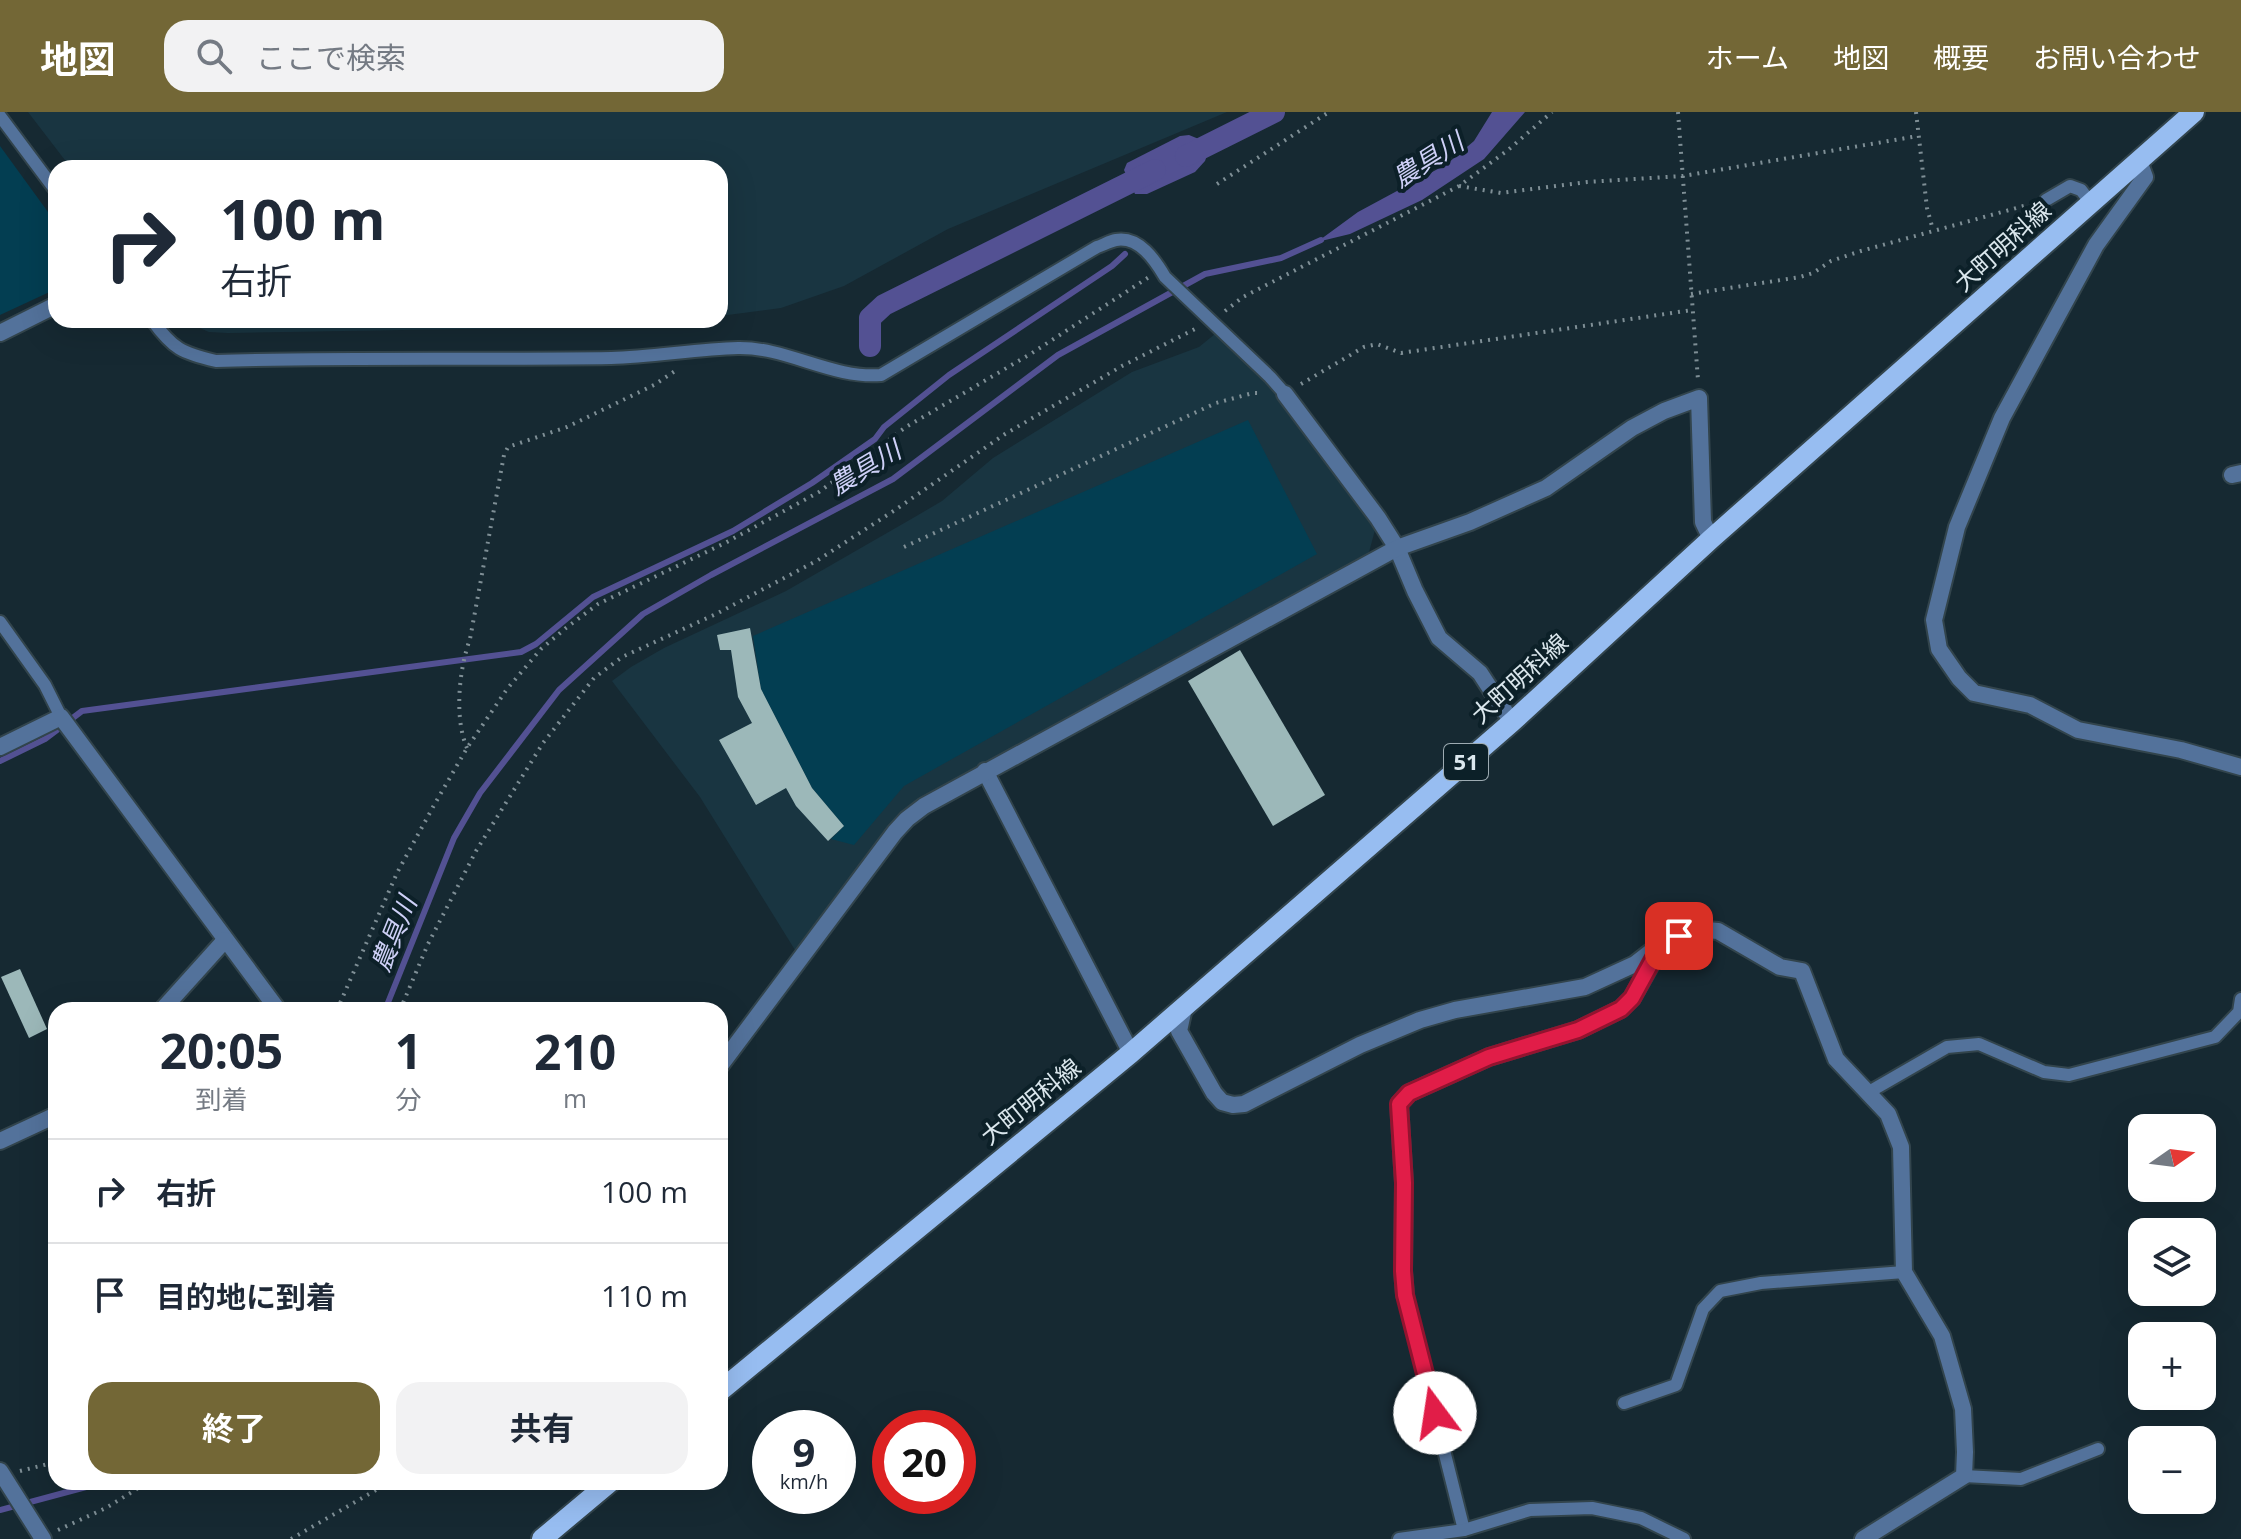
<!DOCTYPE html>
<html lang="ja">
<head>
<meta charset="utf-8">
<style>
  :root { --surface:#fff; --page:#f2f2f3; --text:#1f2937; --muted:#747a83; --line:#e0e1e3; --accent:#736736 }
  body { margin:0; font-family:"Open Sans","Noto Sans JP",sans-serif; background:var(--page); color:var(--text); height:100vh; display:flex; flex-direction:column; font-size:30px; white-space:nowrap }
  * { box-sizing:border-box; margin:0 }
  p { font-size:26px; color:var(--muted) }
  .icon { flex:none; width:44px; height:44px; fill:none; stroke:currentColor; stroke-width:2; stroke-linecap:round; stroke-linejoin:round }
  .map { position:relative; flex:1; overflow:hidden }
  .drawer { position:absolute; left:48px; top:890px; width:680px; height:488px; display:flex; flex-direction:column; background:var(--surface); border-radius:24px; box-shadow:0 8px 32px #0002 }
  .drawer>* { flex:none }
  .hud { position:absolute; left:48px; top:48px; width:680px; height:168px; border-radius:24px; box-shadow:0 8px 32px #0002; background:#fff; color:var(--text); overflow:hidden }
  .needle { width:52px; rotate:76deg }
  .controls { position:absolute; left:2128px; top:1002px; display:grid; gap:16px }
  .controls a { display:grid; place-items:center; width:88px; height:88px; border-radius:16px; background:var(--surface); box-shadow:0 8px 32px #0002; font-size:40px }
  .speed { position:absolute; left:752px; top:1298px; display:flex; gap:16px; font-size:40px; font-weight:700; text-align:center }
  .speed>* { display:grid; place-content:center; width:104px; height:104px; border-radius:50%; background:var(--surface); box-shadow:0 8px 32px #0002; line-height:1 }
  .speed small { font-size:20px; font-weight:400 }
  .speed .limit { border:12px solid #d22; background:#fff; color:#111 }
  .pin { position:absolute; display:grid; place-items:center; width:68px; height:68px; color:#fff; margin:-34px; border-radius:16px; box-shadow:0 4px 12px #0006 }
  .me { position:absolute; width:88px; margin:-44px; rotate:346deg; stroke-linejoin:round; filter:drop-shadow(0 0 6px #0008) }
  .turn { display:flex; align-items:center; gap:28px; height:168px; padding:0 40px; font-size:36px }
  .turn .icon { width:104px; height:104px; stroke-width:2.5 }
  .turn b { display:block; font-size:56px; line-height:68px }
  .eta { display:flex; justify-content:space-evenly; align-items:center; height:136px; text-align:center }
  .eta b { font-size:48px; font-weight:700; line-height:56px }
  .cta { display:flex; gap:16px; margin-top:auto; padding:16px 40px }
  .cta a { flex:1; height:92px; border-radius:24px; background:var(--accent); color:#fff; font-size:32px; font-weight:700; line-height:92px; text-align:center }
  .cta a+a { background:var(--page); color:var(--text) }
  ul { padding:0; list-style:none }
  li { display:flex; align-items:center; gap:24px; height:104px; padding:0 40px; border-top:2px solid var(--line) }
  li div { flex:1 }
  li b { display:block; font-size:30px }
  li em { font-style:normal }
  header { display:flex; align-items:center; gap:48px; box-sizing:border-box; height:112px; padding:0 40px; background:var(--accent); color:#fff }
  header strong { font-size:38px }
  nav { display:flex; gap:44px; margin-inline-start:auto; font-size:28px }
  .search { width:560px; height:72px; background:var(--page); display:flex; align-items:center; gap:20px; box-sizing:border-box; padding:0 28px; border-radius:24px; color:var(--muted); font-size:30px }
  .map>svg:first-child { display:block }
  .built { fill:#193541 }
  .green { fill:#033e52 }
  .water { fill:#535193 }
  .lines { fill:none; stroke-linecap:round; stroke-linejoin:round }
  .stream { stroke:#535193; stroke-width:6 }
  .canal { stroke:#535193; stroke-width:22 }
  .building { fill:#9cb8b9 }
  .service-casing { stroke:#32444c; stroke-width:16 }
  .minor-casing { stroke:#32444c; stroke-width:20 }
  .tertiary-casing { stroke:#32444c; stroke-width:20 }
  .primary-casing { stroke:#32444c; stroke-width:24 }
  .path { stroke:#7f8f96; stroke-width:4; stroke-dasharray:2 6; stroke-linecap:butt }
  .service { stroke:#53729b; stroke-width:12 }
  .minor { stroke:#53729b; stroke-width:16 }
  .tertiary { stroke:#53729b; stroke-width:16 }
  .primary { stroke:#97bdf1; stroke-width:20 }
  .route-casing { stroke:#92132f; stroke-width:20 }
  .route { stroke:#e11d48; stroke-width:14 }
  .labels { text-anchor:middle; stroke-width:8; stroke-linejoin:round; paint-order:stroke }
  .shield { fill:#0c2028; stroke:#9dabb2; stroke-width:2 }
  .shield-label { font-size:22px; font-weight:bold; fill:#dbe7ed }
  .street-label { font-size:24px; fill:#dbe7ed; stroke:#0c2028 }
  .water-label { font-size:26px; font-style:italic; fill:#ced0f7; stroke:#0c2028 }
</style>
</head>
<body>
<header>
<strong>地図</strong>
<div class="search"><svg class="icon" aria-label="search" viewBox="0 0 24 24"><circle cx="10" cy="10" r="6"/><path d="M15 15l6 6"/></svg>ここで検索</div>
<nav><a>ホーム</a><a>地図</a><a>概要</a><a>お問い合わせ</a></nav>
</header>
<div class="map">
<svg width="2241" height="1427" viewBox="0 0 2241 1427">
  <rect width="100%" height="100%" fill="#162932"/>
  <g class="built">
    <polygon points="28,0 1227,0 948,117 844,174 781,196 720,204 720,56 71,56"/>
    <polygon points="190,208 691,208 646,214 228,221 209,220 193,213"/>
    <polygon points="1215,222 1263,268 1289,299 1375,418 1368,444 941,675 911,695 863,751 795,838 700,685 612,569 631,555 664,536 786,479 913,406 942,389 993,346 1132,260 1199,235"/>
  </g>
  <g class="green">
    <polygon points="0,34 56,111 56,177 0,203"/>
    <polygon points="1248,308 1317,442 904,674 854,733 831,727 844,714 812,676 761,577 753,524"/>
  </g>
  <g class="water">
    <polygon points="1492,0 1525,0 1484,47 1422,88 1350,122 1317,130 1358,100 1447,52 1474,29"/>
    <polygon points="1189,23 1211,32 1205,49 1195,60 1147,82 1135,82 1124,58 1127,51 1180,24"/>
  </g>
  <g class="lines">
    <g class="stream">
      <polyline points="0,649 45,627 82,599 521,540 536,532 593,485 733,419 812,371 875,327 884,315 949,263 1112,154 1125,142"/>
      <polyline points="385,898 454,726 480,681 559,578 643,502 711,463 893,367 1058,243 1205,162 1281,146 1321,128"/>
      <polyline points="0,1398 86,1375 95,1370"/>
    </g>
    <g class="canal">
      <polyline points="1186,44 1274,0"/>
      <polyline points="870,234 870,206 884,193 1155,58"/>
    </g>
  </g>
  <g class="building">
    <polygon points="750,516 761,577 812,676 844,714 828,729 796,694 786,676 756,693 719,628 752,611 738,585 731,538 720,538 717,523"/>
    <polygon points="1240,538 1325,683 1273,714 1188,569"/>
    <polygon points="20,857 47,917 29,926 1,865"/>
  </g>
  <g class="lines">
    <g class="service-casing">
      <g id="service">
        <polyline points="0,4 56,79"/>
        <polyline points="2046,88 2070,74 2081,78 2091,91"/>
        <path d="M152 208C173 237 182 241 216 249 347 245 479 248 611 246 653 245 696 237 738 236 787 235 832 267 881 263L1097 135C1103 133 1110 129 1116 128 1139 124 1155 148 1165 165L1270 265 1285 282"/>
        <polyline points="0,510 45,573 61,605"/>
        <polyline points="1869,980 1947,935 1979,932 2044,960 2069,963 2215,925 2239,900 2241,887"/>
        <polyline points="1405,1183 1464,1418"/>
        <polyline points="1624,1291 1676,1273 1703,1197 1720,1179 1761,1171 1904,1160"/>
        <polyline points="1964,1364 2021,1367 2098,1337"/>
        <polyline points="1399,1427 1464,1418 1530,1398 1592,1396 1641,1406 1684,1427"/>
      </g>
    </g>
    <g class="minor-casing">
      <g id="minor">
        <polyline points="2139,49 2145,65 2096,133 2002,306 1957,415 1934,508 1939,537 1959,566 1974,581 2030,593 2078,618 2181,638 2241,655"/>
        <polyline points="0,221 56,193"/>
        <polyline points="1285,282 1378,406 1397,436 1415,479 1439,526 1480,561 1512,610"/>
        <polyline points="2232,363 2241,361"/>
        <polyline points="0,635 61,605 278,898"/>
        <polyline points="985,659 1131,941"/>
        <polyline points="1184,896 1179,919 1214,981 1222,990 1233,993 1244,992 1360,933 1420,908 1455,898 1585,875 1635,852 1662,831 1695,817 1718,819 1780,855 1802,859 1836,947 1888,1002 1901,1035 1904,1160 1942,1224 1963,1297 1965,1340 1964,1364 1863,1427"/>
        <polyline points="162,898 225,828"/>
        <polyline points="720,954 895,720 907,707 924,694 1397,436 1470,410 1546,376 1632,316 1664,299 1699,286 1703,410 1711,427"/>
        <polyline points="0,1029 56,1003"/>
        <polyline points="1405,1183 1403,1159 1404,1071 1399,992 1409,981 1489,945 1578,918 1621,897 1632,886 1659,838"/>
      </g>
    </g>
    <g class="tertiary-casing">
      <polyline id="tertiary" points="0,1359 43,1427"/>
    </g>
    <g class="primary-casing">
      <g id="primary">
        <polyline points="720,1279 1131,941 1512,610 1711,427 2194,0"/>
        <polyline points="542,1427 610,1370"/>
      </g>
    </g>
    <g class="path">
      <polyline points="1678,0 1698,268"/>
      <polyline points="1916,0 1927,96 1933,118"/>
      <polyline points="1217,72 1329,0"/>
      <polyline points="1459,74 1501,81 1587,70 1683,64 1918,24"/>
      <polyline points="1691,182 1800,165 1813,161 1831,149 1861,139 2031,92"/>
      <polyline points="1225,199 1243,185 1459,74 1508,38 1552,0"/>
      <polyline points="1301,272 1364,235 1377,232 1401,241 1692,198"/>
      <polyline points="904,435 1216,291 1253,281 1263,281"/>
      <path d="M467 636C454 606 459 557 470 527L504 343 508 335 567 315 654 273 678 257"/>
      <polyline points="337,898 397,761 433,695 467,636 507,577 541,537 566,516 598,492 725,431 819,380 906,315 1032,241 1149,165"/>
      <polyline points="400,898 428,832 476,739 543,631 594,566 622,545 716,502 818,448 895,398 1005,322 1122,254 1197,216"/>
      <polyline points="20,1359 56,1350"/>
      <polyline points="58,1418 106,1396 148,1370"/>
      <polyline points="291,1427 390,1370"/>
    </g>
    <use href="#service" class="service"/>
    <use href="#minor" class="minor"/>
    <use href="#tertiary" class="tertiary"/>
    <use href="#primary" class="primary"/>
  </g>
  <g class="lines">
    <g class="route-casing">
      <polyline id="route" points="1435,1301 1405,1183 1403,1159 1404,1071 1399,992 1409,981 1489,945 1578,918 1621,897 1632,886 1662,831 1679,824"/>
    </g>
    <use href="#route" class="route"/>
  </g>
  <g class="labels">
    <rect class="shield" x="1444" y="632" width="44" height="36" rx="6"/>
    <g class="shield-label">
      <text x="1466" y="658">51</text>
    </g>
    <g class="street-label">
      <text transform="translate(2003 135) rotate(-42)" y="8">大町明科線</text>
      <text transform="translate(1520 567) rotate(-42)" y="8">大町明科線</text>
      <text transform="translate(1031 990) rotate(-39)" y="8">大町明科線</text>
    </g>
    <g class="water-label">
      <text transform="translate(1428 48) rotate(-32)" y="9">農具川</text>
      <text transform="translate(865 356) rotate(-31)" y="9">農具川</text>
      <text transform="translate(394 822) rotate(-68)" y="9">農具川</text>
    </g>
  </g>
</svg>
<div class="controls">
<a><svg class="needle" viewBox="-14 -14 28 28"><path d="M0-13l5 13h-10z" fill="#e53935"/><path d="M0 13l5-13h-10z" fill="#747a83"/></svg></a>
<a><svg class="icon" aria-label="layers" viewBox="0 0 24 24"><path d="M12 4l9 5-9 5-9-5zM3 14l9 5 9-5"/></svg></a>
<a>+</a>
<a>−</a>
</div>
<div class="speed"><div>9<small>km/h</small></div><div class="limit">20</div></div>
<div class="pin" style="left:1679px;top:824px;background:#d93025"><svg class="icon" aria-label="arrive" viewBox="0 0 24 24"><path d="M6 21V4h12l-3 4 3 4H6"/></svg></div>
<svg class="me" style="left:1435px;top:1301px" viewBox="-20 -20 40 40"><circle r="19" fill="#fff"/><path d="M0-13L10 11 0 6-10 11z" fill="#e11d48"/></svg>
<div class="hud">
<div class="turn"><svg class="icon" aria-label="right" viewBox="0 0 24 24"><path d="M7 20v-9h11M14 6l5 5-5 5"/></svg><div><b>100 m</b>右折</div></div>
</div>
<section class="drawer">
<div class="eta">
<div><b>20:05</b><p>到着</p></div>
<div><b>1</b><p>分</p></div>
<div><b>210</b><p>m</p></div>
</div>
<ul>
<li><svg class="icon" aria-label="right" viewBox="0 0 24 24"><path d="M7 20v-9h11M14 6l5 5-5 5"/></svg><div><b>右折</b></div><em>100 m</em></li>
<li><svg class="icon" aria-label="arrive" viewBox="0 0 24 24"><path d="M6 21V4h12l-3 4 3 4H6"/></svg><div><b>目的地に到着</b></div><em>110 m</em></li>
</ul>
<div class="cta"><a>終了</a><a>共有</a></div>
</section>
</div>
</body>
</html>
